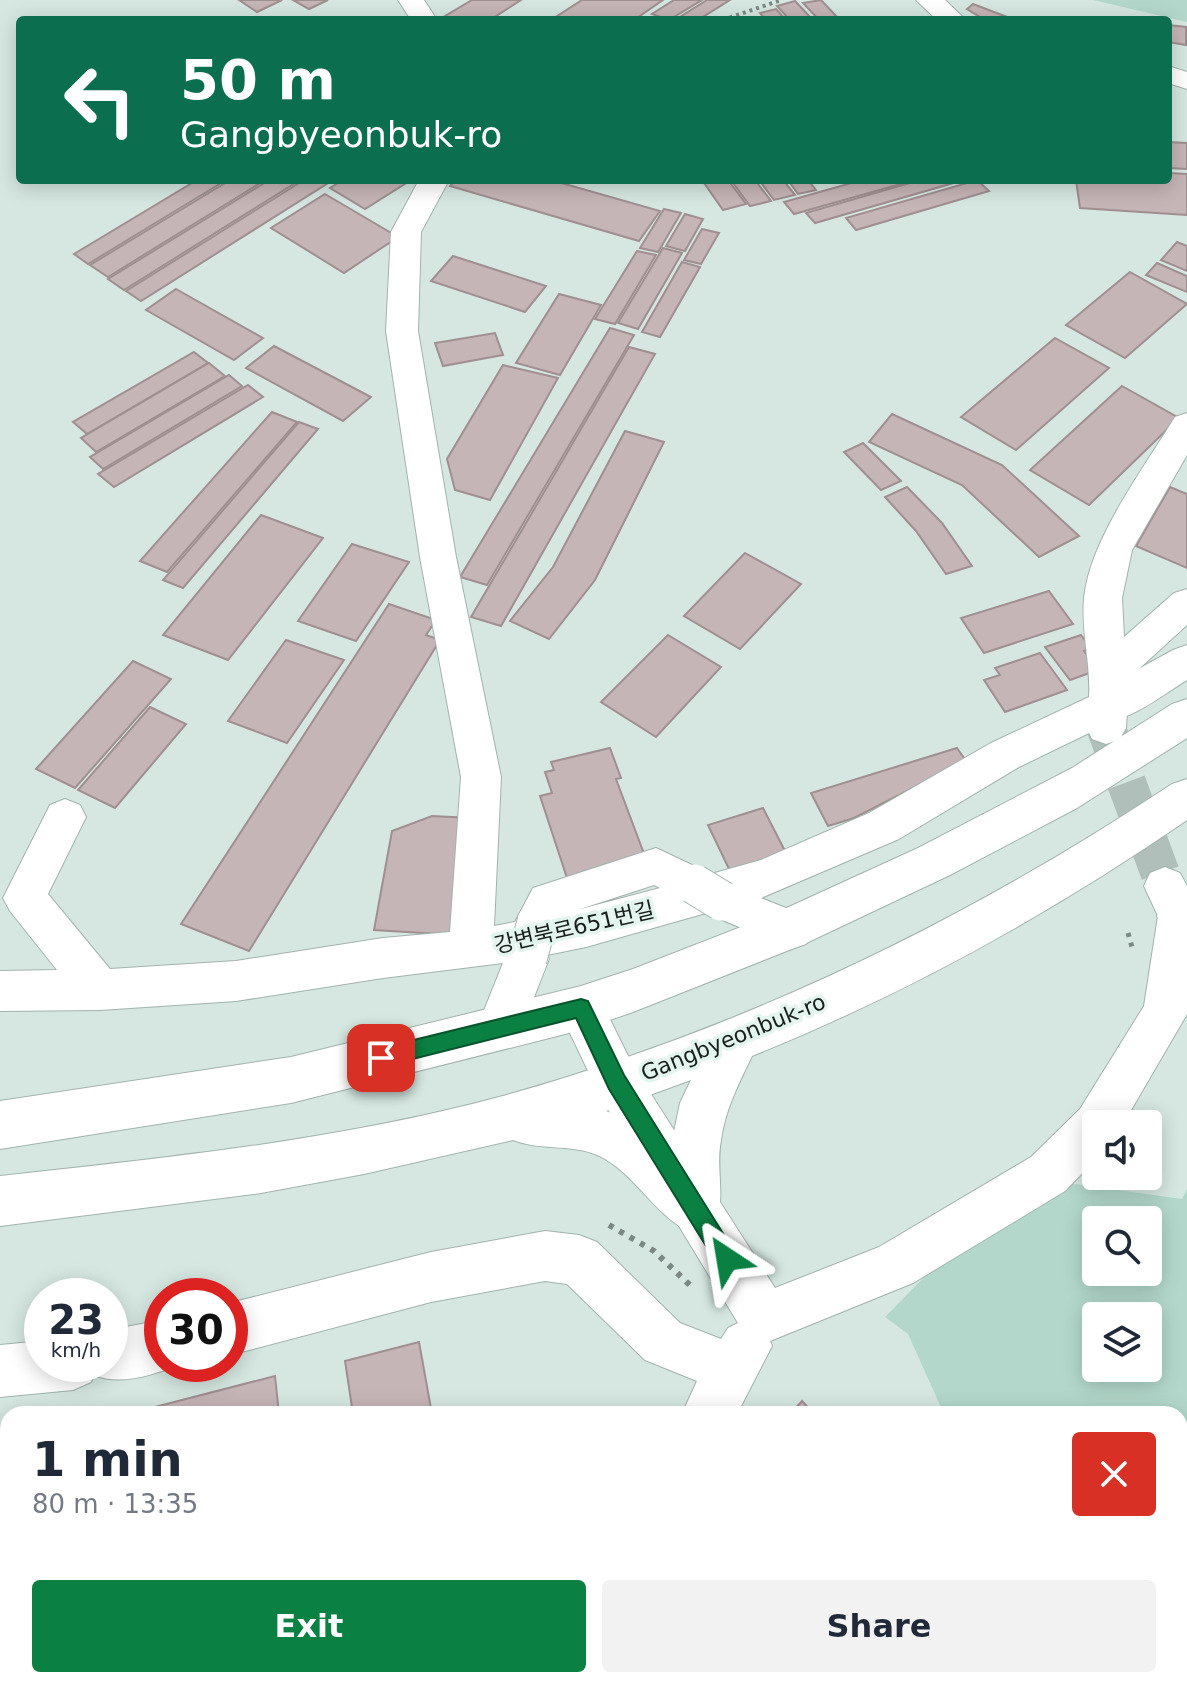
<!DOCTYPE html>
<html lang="en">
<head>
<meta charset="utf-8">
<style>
  :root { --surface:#fff; --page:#f2f2f3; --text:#1f2937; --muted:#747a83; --accent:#0b8043 }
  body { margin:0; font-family:"DejaVu Sans","Noto Sans KR",sans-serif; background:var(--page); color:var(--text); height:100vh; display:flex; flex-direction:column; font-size:30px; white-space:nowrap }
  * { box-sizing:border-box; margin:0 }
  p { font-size:26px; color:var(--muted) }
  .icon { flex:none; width:44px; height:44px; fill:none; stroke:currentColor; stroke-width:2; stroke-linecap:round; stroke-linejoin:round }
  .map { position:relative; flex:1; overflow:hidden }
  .details { position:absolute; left:0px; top:1406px; width:1188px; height:282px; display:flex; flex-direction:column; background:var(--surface); border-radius:24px 24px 0 0; box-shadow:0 4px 20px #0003 }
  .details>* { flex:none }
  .guide { position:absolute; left:16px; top:16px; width:1156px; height:168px; border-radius:8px; box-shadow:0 4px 20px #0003; background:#0b6e4f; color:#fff; overflow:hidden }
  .tools { position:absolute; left:1082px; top:1110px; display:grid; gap:16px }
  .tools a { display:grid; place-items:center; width:80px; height:80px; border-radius:8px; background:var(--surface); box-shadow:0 4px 20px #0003; font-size:40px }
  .speed { position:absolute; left:24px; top:1278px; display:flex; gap:16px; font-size:40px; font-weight:700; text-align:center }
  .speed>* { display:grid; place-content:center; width:104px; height:104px; border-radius:50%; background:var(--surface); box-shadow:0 4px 20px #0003; line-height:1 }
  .speed small { font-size:20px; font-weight:400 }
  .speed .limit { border:12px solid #d22; background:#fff; color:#111 }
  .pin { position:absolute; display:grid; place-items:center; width:68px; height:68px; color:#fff; margin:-34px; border-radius:16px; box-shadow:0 4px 12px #0006 }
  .me { position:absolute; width:88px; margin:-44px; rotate:327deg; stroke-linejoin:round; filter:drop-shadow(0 0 6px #0008) }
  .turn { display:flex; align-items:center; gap:28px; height:168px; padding:0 32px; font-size:36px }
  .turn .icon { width:104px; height:104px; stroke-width:2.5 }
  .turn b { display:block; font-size:56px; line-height:68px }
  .round { display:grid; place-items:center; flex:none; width:84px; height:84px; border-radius:8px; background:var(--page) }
  .head { display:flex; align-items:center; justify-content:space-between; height:136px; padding:0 32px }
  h1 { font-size:48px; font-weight:700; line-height:60px }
  .primary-button { display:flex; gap:16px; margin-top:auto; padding:16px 32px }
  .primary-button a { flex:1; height:92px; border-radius:8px; background:var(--accent); color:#fff; font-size:32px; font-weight:700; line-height:92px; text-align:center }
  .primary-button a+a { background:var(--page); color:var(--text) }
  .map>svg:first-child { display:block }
  .green { fill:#b3d8cb; fill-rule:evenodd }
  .building { fill:#c6b5b7; stroke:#a08f91; stroke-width:2 }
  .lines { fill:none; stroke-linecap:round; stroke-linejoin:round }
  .minor-tunnel { stroke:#b0bfba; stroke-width:39; stroke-dasharray:39 19; stroke-linecap:butt }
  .minor-casing { stroke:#a2b3ad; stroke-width:2 }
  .highway-casing { stroke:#a2b3ad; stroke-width:2 }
  .path-far2 { stroke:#7c8884; stroke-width:4; stroke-dasharray:3 4; stroke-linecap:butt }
  .path-far1 { stroke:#7c8884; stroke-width:5; stroke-dasharray:4 6; stroke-linecap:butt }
  .path { stroke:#7c8884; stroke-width:6; stroke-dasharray:5 7; stroke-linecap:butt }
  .minor { fill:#fff; fill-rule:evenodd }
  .highway { fill:#fff; fill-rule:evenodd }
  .minor-bridge-casing { stroke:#a2b3ad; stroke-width:41; stroke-linecap:butt }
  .minor-bridge { stroke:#fff; stroke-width:39 }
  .route { fill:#0b8043; stroke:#07532c; stroke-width:2 }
  .labels { text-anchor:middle; stroke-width:7; stroke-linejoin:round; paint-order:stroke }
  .street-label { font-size:22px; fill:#191f1d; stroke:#e3f5ee }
</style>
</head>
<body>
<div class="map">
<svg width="1187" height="1687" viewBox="0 0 1187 1687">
  <rect width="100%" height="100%" fill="#d6e7e1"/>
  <g class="green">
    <polygon points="1092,0 1187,0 1187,22 1093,0"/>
    <path d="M1039 1179 1182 1199 1187 1189V1687L1180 1680V1414H944L908 1334 885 1317 934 1267ZM1096 1220H1148V1272H1096ZM1096 1316H1148V1368H1096Z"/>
  </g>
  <g class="building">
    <polygon points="239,0 282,0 257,12"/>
    <polygon points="293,0 328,0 309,9"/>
    <polygon points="472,0 521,0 490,20 440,19"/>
    <polygon points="582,0 663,0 634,20 551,20"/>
    <polygon points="674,0 702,0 669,20 652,14"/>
    <polygon points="707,0 730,0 698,20 675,20"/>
    <polygon points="821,0 840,20 819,20 803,3"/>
    <polygon points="795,1 813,20 790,20 777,6"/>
    <polygon points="973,4 1015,20 985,20 967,9"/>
    <polygon points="776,9 786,20 766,20 760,13"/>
    <polygon points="1168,25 1186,27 1186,45 1168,42"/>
    <polygon points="1168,142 1187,143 1187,169 1168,168"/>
    <polygon points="1168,173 1187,174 1187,215 1080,208 1076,180 1168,180"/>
    <polygon points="197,180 226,180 88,264 74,254"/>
    <polygon points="230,180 265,180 108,277 90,265"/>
    <polygon points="269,180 300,180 124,290 108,279"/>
    <polygon points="304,180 333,180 141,301 126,291"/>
    <polygon points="343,180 411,180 365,209 330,188"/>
    <polygon points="455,180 551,180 660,211 639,241 450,186"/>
    <polygon points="702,180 728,180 746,204 723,210"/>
    <polygon points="731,180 755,180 771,201 750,206"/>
    <polygon points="759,180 783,180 795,195 774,200"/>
    <polygon points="788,180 808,180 816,190 798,194"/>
    <polygon points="862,180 915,180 794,214 784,202"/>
    <polygon points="920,180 964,180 815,223 806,213"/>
    <polygon points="977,180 989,191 856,230 846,218"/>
    <polygon points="325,194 398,237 344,273 271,228"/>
    <polygon points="664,209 681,213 658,252 640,248"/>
    <polygon points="685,214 703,219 685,251 666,246"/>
    <polygon points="702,229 719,233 701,264 684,260"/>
    <polygon points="1177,242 1187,246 1187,271 1161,260"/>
    <polygon points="663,248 682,253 638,329 618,323"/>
    <polygon points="637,251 656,255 615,324 595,319"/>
    <polygon points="453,256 546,286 525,312 431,281"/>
    <polygon points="682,262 700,267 660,337 642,332"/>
    <polygon points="1157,263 1187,276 1187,292 1146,275"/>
    <polygon points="1130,272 1187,304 1125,358 1066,325"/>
    <polygon points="176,289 263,338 234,360 146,310"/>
    <polygon points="559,294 601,305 560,375 516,363"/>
    <polygon points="610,328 634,335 487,585 460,577"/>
    <polygon points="495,333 503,355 443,366 435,343"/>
    <polygon points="1055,338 1109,368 1016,450 961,417"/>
    <polygon points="274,346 371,397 343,421 246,368"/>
    <polygon points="629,347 655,354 501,626 471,617"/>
    <polygon points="194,352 208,363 87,434 73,422"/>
    <polygon points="209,363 225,376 96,452 81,438"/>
    <polygon points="503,365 558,378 490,500 455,490 447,459"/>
    <polygon points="229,375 242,386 103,469 90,457"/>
    <polygon points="248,385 263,397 114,487 98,474"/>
    <polygon points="1122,386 1179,418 1089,505 1030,470"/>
    <polygon points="272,412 297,422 167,572 140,561"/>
    <polygon points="892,414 1002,465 1079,536 1039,557 962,485 869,442"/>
    <polygon points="299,422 318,429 183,588 163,580"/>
    <polygon points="625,431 664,442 595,580 549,639 510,621 553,567"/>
    <polygon points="863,443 901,481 881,490 844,452"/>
    <polygon points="907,487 942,523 972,566 946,574 916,531 885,497"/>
    <polygon points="1170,487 1187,494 1187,568 1136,546"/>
    <polygon points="261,515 323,538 228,660 163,635"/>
    <polygon points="352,544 409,562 356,641 298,621"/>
    <polygon points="745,553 801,584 740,649 684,616"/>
    <polygon points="1049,591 1073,624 984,653 961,618"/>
    <polygon points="389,604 436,620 426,635 440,640 249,951 181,924"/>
    <polygon points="668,635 721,667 656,737 601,702"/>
    <polygon points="1081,635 1091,648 1084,651 1098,670 1070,680 1045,647"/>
    <polygon points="286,640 344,660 287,743 228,721"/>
    <polygon points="1040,653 1067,690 1005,712 984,680 1000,675 995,668"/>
    <polygon points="133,661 171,679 75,788 36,769"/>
    <polygon points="150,707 186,724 115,808 78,790"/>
    <polygon points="610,748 621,778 616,779 649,867 570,887 540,796 552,793 545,772 554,770 551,762"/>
    <polygon points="957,748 966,761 854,818 828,826 811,793"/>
    <polygon points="763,808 786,853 730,871 708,825"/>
    <polygon points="432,816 472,818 456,935 374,930 392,831"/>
    <polygon points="419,1342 432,1414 353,1414 345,1361"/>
    <polygon points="275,1376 279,1414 147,1414 147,1409"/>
    <polygon points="802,1401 814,1414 790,1414"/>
    <polygon points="530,1680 613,1680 612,1687 529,1687"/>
    <polygon points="866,1680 959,1680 964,1687 858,1687"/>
    <polygon points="1107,1680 1163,1680 1169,1687 1113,1687"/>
  </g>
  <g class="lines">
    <polyline class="minor-tunnel" points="1106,728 1165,886"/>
    <g class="minor-casing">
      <g id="minor">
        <polygon points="398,0 424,0 437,20 411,20"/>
        <polygon points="916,0 945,0 966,20 937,20"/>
        <polygon points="1168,66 1187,72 1187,89 1168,83"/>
        <path d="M419 180H449L421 232 418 331 456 557 501 777 494 926 515 922 533 888 656 848 711 874 761 860 869 813 991 743 1089 697C1091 664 1081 632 1084 598 1090 539 1144 468 1175 417L1187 413V455L1132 550 1122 598 1124 637 1174 593 1187 589V625L1129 678 1126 728 1120 739 1106 744 1092 739 1089 733 1019 767 899 839 761 898 806 916 813 930 806 944 791 949 706 913 586 947 547 955 549 959 516 1043 500 1049 484 1043 477 1028 503 963 383 978 236 1001 100 1010 0 1011V971L57 970 10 911 3 898 50 805 65 799 80 805 86 817 48 894 110 969 236 961 383 938 450 932 461 777 420 557 386 331 391 232ZM654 885 660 888 577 910Z"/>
        <polygon points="1165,867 1180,873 1187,886 1187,1014 1123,1124 1096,1124 1096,1159 1065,1191 913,1283 770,1341 772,1346 737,1414 682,1414 697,1381 645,1360 567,1284 545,1281 431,1302 230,1355 230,1303 431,1252 545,1231 579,1235 597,1242 680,1323 721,1339 728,1328 738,1323 601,1098 558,1008 565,993 581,987 597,993 633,1066 775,1288 879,1247 1031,1157 1080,1109 1144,1006 1158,916 1144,886 1150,873"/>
        <path d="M162 1320V1364H180C154 1375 120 1386 94 1375L91 1382 73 1390 0 1397V1345L42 1341V1364H110V1330Z"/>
        <polygon points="731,1680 790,1680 793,1687 734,1687"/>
      </g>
    </g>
    <g class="highway-casing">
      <g id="highway">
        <path d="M1187 645V680C1160 696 1123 729 1091 719L1085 707 1091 695 1173 650Z"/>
        <polygon points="1187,699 1187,738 1077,808 950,875 802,945 633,1012 581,1030 291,1103 0,1149 0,1101 291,1057 581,986 633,969 769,916 918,848 1072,768 1172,704"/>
        <path d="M1187 779V820C1050 914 906 994 752 1056 739 1083 725 1110 721 1140 715 1171 727 1197 714 1228L696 1235C657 1219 639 1179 605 1159 576 1142 543 1152 513 1140L364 1174 261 1193 0 1226V1176C168 1158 340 1140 503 1096 743 1029 964 922 1172 784ZM691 1080 680 1103 670 1151 642 1125 606 1111Z"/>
        <polygon points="1187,895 1187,935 1180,936 1164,930 1157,916 1164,902"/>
      </g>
    </g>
    <polyline class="path-far2" points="723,20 781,0"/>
    <polyline class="path-far1" points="1128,933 1132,947"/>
    <polyline class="path" points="609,1225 654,1251 693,1288"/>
    <use href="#minor" class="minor"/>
    <use href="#highway" class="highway"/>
    <g class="minor-bridge-casing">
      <g id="minor-bridge">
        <polyline points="694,884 722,901"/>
        <polyline points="527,959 537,922"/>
      </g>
    </g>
    <use href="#minor-bridge" class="minor-bridge"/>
  </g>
  <polygon class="route" points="581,999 588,1001 624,1075 734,1251 738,1259 734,1267 727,1270 719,1267 609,1089 576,1018 381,1067 374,1064 371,1058 374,1051 381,1048"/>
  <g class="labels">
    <g class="street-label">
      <text transform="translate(574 927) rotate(-13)" y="8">강변북로651번길</text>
      <text transform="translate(733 1037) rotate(-22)" y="8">Gangbyeonbuk-ro</text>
    </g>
  </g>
</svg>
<div class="tools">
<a><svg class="icon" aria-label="sound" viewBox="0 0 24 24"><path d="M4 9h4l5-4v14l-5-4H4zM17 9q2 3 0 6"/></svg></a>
<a><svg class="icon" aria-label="search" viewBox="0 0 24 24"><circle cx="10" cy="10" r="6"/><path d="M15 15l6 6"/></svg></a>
<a><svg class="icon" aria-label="layers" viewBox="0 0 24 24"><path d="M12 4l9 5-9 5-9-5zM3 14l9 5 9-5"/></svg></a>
</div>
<div class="speed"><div>23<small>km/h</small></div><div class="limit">30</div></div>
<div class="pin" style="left:381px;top:1058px;background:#d93025"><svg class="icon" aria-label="arrive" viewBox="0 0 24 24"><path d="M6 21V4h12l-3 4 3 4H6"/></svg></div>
<svg class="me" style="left:727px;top:1259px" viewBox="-20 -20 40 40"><path d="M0-17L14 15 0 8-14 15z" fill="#0b8043" stroke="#fff" stroke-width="4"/></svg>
<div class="guide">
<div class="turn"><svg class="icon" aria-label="left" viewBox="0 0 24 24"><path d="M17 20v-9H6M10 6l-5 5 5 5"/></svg><div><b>50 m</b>Gangbyeonbuk-ro</div></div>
</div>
<section class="details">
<div class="head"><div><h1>1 min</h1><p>80 m · 13:35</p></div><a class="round" style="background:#d93025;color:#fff"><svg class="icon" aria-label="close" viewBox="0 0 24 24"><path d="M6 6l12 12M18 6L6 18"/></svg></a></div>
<div class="primary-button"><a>Exit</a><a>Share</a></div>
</section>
</div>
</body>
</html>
